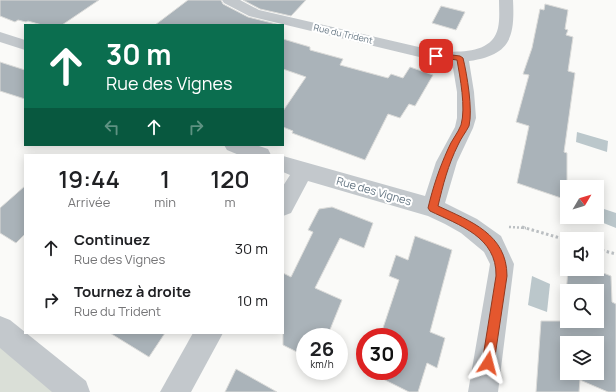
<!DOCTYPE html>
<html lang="fr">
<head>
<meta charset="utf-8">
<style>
  :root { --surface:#fff; --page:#f2f2f2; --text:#202124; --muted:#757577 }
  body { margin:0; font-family:Manrope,sans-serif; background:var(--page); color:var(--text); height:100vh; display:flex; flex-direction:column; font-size:15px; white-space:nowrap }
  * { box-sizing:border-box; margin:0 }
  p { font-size:13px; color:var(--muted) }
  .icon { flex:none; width:22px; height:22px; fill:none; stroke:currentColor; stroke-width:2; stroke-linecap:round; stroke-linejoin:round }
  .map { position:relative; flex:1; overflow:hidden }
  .panel { position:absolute; left:24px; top:154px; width:260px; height:180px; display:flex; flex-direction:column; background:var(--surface); border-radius:0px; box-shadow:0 2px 10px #0003 }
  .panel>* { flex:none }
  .guide { position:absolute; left:24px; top:24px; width:260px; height:122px; border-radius:0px; box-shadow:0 2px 10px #0003; background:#0b6e4f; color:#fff; overflow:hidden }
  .needle { width:26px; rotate:52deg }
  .buttons { position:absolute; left:560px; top:180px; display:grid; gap:8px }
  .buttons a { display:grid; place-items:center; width:44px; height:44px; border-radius:0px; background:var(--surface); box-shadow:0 2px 10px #0003; font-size:20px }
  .speed { position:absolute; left:296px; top:328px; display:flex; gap:8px; font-size:20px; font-weight:700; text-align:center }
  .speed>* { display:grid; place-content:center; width:52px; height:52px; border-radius:50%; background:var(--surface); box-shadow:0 2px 10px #0003; line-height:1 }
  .speed small { font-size:10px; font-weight:400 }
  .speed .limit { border:6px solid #d22; background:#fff; color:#111 }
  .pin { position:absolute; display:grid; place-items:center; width:34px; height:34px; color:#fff; margin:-17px; border-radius:8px; box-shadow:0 2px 6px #0006 }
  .me { position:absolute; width:44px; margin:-22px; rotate:9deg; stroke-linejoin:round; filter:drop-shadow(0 0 3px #0008) }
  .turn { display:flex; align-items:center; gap:14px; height:84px; padding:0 16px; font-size:18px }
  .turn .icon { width:52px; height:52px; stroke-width:2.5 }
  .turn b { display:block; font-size:28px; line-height:34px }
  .lanes { display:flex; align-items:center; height:38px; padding:0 16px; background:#0003; justify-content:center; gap:20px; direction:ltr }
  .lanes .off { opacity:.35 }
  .eta { display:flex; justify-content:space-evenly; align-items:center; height:68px; text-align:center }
  .eta b { font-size:24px; font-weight:600; line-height:28px }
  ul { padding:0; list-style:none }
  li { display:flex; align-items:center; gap:12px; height:52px; padding:0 16px }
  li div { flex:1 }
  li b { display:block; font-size:15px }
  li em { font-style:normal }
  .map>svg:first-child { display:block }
  .green { fill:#dadfd7 }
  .water { fill:#bbc7cb }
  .building { fill:#aab3b9; stroke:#dcdcda; fill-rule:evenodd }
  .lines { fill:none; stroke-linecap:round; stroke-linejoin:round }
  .path-far1 { stroke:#bbbfc2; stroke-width:2.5; stroke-dasharray:2 2; stroke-linecap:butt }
  .path { stroke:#bbbfc2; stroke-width:3; stroke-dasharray:2.5 2.5; stroke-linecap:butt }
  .minor { fill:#c3c8cc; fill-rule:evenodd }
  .route { fill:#e4572e; stroke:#94391e }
  .labels { text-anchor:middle; stroke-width:4; stroke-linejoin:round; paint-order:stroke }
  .far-street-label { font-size:9px; fill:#657683; stroke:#fff }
  .street-label { font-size:11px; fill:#657683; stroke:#fff }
</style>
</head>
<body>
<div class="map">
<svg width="616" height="392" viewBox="0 0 616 392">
  <rect width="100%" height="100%" fill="#fafaf8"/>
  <polygon class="green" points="0,330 75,392 0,392"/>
  <g class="water">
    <polygon points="577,132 608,141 607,152 576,142"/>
    <polygon points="601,208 616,213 616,228 601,222"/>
    <polygon points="532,276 550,284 547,312 528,305"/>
  </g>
  <g class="building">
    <polygon points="0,0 99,0 62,25 42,25 28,21 26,22 18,20 15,22 0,16"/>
    <polygon points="188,0 221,0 223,4 248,17 280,25 155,25"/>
    <polygon points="243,0 306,0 291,16 260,9"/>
    <polygon points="545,4 568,10 565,29 568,30 566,35 573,37 568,71 575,73 564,152 567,153 567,200 517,183 529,126 516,122 529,75 523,74 532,48 540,9 544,10"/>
    <polygon points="441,6 465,12 456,30 432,23"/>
    <polygon points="283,39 310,47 310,50 343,59 340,65 388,78 391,74 403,78 410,67 433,75 415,106 409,104 400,118 388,114 365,160 292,133 293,131 283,127 283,111 306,77 283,69"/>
    <polygon points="0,62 25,70 25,99 0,91"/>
    <polygon points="25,186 25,234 16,243 0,233 0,208"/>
    <polygon points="332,207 373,223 364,248 340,238 315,288 342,300 327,337 305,337 305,356 283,345 283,273 291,277 313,232 308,230 319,209"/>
    <polygon points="415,236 452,250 430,332 445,338 437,368 427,363 418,392 409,392 371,373 371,371 399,371 399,337 380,337 399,280 389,276 396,255 408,260"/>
    <path d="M568 269H593L611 276 612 302 616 304V392H608L580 380 579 392H536L541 321H564ZM567 291H597V321H567ZM567 343H597V373H567Z"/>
    <polygon points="110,333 165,333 149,357"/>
    <polygon points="236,369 277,392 225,392"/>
  </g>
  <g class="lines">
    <polyline class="path-far1" points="509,227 526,228"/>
    <g class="path">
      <polyline points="522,227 567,240"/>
      <polyline points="597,249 616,254"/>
    </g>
    <g class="minor">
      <path d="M222 0H240L259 10 436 51C457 52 492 55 498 28 500 19 499 9 499 0H513C515 38 510 55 469 61L474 92 476 118 473 128 457 162 445 203 477 219 501 236 514 264 498 392H468L488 276 490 264 484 252 461 233 445 224 428 216 308 181 291 213 283 216V186L290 175 283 172V156L425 196 436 162 455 127 457 118V92L452 62 436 61 249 16 224 3Z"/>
      <polygon points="0,32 25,40 25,50 0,42"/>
      <polygon points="224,145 256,145 268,149 271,155 239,155 227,150"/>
      <polygon points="0,316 10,320 86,381 90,392 52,392 0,348"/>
      <polygon points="193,333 223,333 191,392 160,392"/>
    </g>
  </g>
  <path class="route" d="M436 53 460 56 463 58C467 74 473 110 469 126 466 132 461 138 458 145 448 165 443 185 438 206 470 221 507 234 507 276L494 363 492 367 488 369 483 367 482 363 496 276C497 237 459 225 430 211L428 208C433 187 439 169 448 149 451 141 458 133 461 125 466 108 460 77 457 60L434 57 433 56Z"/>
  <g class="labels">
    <g class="far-street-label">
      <text transform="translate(343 34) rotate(13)" y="3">Rue du Trident</text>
    </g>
    <g class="street-label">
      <text transform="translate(374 191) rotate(16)" y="4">Rue des Vignes</text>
    </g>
  </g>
</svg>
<div class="buttons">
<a><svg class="needle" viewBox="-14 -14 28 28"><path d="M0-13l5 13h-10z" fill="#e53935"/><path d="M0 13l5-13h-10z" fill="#757577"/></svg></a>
<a><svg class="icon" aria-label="sound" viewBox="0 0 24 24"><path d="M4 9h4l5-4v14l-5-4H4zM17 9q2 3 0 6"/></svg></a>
<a><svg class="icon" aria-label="search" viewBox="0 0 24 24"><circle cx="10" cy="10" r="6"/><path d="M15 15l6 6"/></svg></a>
<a><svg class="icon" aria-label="layers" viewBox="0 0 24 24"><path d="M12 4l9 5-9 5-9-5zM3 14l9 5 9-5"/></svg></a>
</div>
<div class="speed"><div>26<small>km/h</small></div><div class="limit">30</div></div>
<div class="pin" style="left:436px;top:56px;background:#d93025"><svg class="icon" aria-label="arrive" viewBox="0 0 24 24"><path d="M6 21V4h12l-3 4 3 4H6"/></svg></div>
<svg class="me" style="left:488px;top:363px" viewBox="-20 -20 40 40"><path d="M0-17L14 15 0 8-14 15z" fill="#e4572e" stroke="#fff" stroke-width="4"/></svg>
<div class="guide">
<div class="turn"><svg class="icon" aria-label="ahead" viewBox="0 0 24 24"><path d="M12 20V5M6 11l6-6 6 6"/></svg><div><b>30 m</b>Rue des Vignes</div></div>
<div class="lanes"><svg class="icon off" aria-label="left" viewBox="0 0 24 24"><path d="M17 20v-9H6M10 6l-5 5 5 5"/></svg><svg class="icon" aria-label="ahead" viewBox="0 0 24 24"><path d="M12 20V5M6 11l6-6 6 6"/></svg><svg class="icon off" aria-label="right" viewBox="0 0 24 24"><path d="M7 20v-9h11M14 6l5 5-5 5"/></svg></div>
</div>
<section class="panel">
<div class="eta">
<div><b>19:44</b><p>Arrivée</p></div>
<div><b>1</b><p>min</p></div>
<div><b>120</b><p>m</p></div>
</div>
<ul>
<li><svg class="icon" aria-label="ahead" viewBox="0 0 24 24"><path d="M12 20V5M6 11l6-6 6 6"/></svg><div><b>Continuez</b><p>Rue des Vignes</p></div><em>30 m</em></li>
<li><svg class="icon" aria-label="right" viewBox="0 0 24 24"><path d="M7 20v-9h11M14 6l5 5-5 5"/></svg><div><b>Tournez à droite</b><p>Rue du Trident</p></div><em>10 m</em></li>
</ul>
</section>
</div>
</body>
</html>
